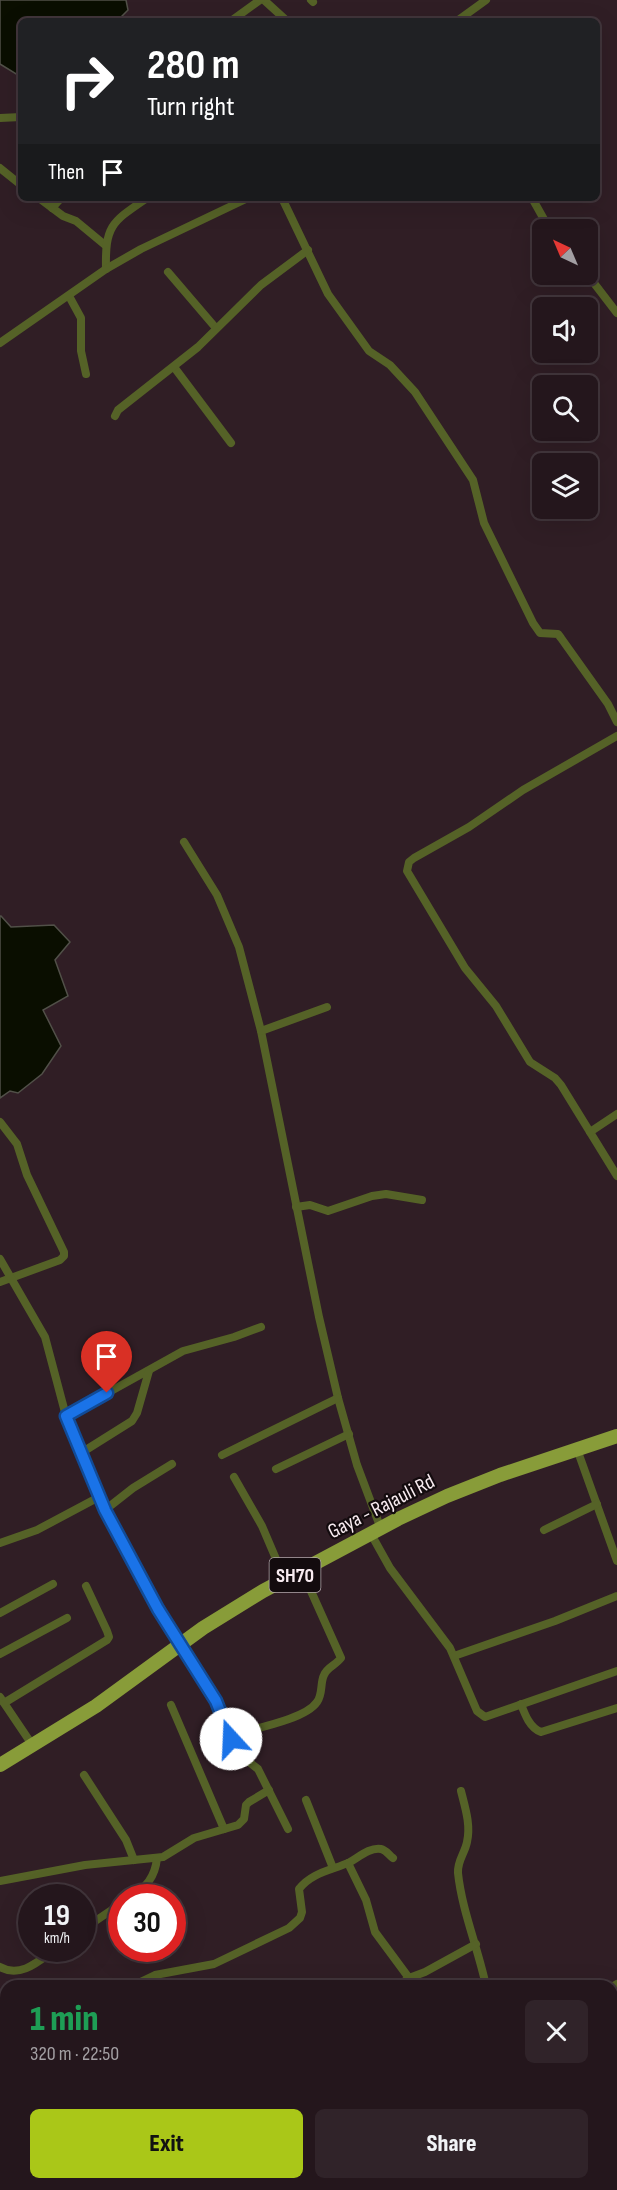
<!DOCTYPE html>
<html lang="en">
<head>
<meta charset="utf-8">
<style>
  :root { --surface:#24161c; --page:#302329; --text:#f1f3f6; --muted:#a39fa3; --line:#41353b; --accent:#aac718 }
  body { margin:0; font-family:"Sofia Sans Condensed",sans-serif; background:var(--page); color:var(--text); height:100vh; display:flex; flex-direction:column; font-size:22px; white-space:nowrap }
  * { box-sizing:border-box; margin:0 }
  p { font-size:20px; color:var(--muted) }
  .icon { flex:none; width:33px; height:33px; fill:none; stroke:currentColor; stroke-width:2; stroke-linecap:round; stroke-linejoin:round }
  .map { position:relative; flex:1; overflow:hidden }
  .side { position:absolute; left:0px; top:1980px; width:618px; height:210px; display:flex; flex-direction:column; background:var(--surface); border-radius:18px 18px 0 0; box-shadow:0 6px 24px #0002,0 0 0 2px var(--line) }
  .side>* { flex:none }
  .banner { position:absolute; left:18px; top:18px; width:582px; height:183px; border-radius:9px; box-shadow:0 6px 24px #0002,0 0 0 2px var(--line); background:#202124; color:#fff; overflow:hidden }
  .needle { width:39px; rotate:316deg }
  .controls { position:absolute; left:532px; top:219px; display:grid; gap:12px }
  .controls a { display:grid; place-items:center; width:66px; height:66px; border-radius:9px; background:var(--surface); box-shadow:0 6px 24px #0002,0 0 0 2px var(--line); font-size:30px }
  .speed { position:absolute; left:18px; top:1884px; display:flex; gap:12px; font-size:30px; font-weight:700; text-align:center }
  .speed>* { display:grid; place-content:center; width:78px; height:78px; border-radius:50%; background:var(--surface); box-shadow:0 6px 24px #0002,0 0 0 2px var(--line); line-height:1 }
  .speed small { font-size:15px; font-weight:400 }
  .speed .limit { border:9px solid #d22; background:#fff; color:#111 }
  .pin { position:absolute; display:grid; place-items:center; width:51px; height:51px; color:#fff; margin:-62px -26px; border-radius:50% 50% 50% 0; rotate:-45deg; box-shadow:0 0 6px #0007 }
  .pin .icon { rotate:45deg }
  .me { position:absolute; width:66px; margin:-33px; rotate:340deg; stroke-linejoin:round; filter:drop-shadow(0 0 4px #0008) }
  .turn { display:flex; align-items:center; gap:21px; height:126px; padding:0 30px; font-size:27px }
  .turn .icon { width:78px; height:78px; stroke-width:2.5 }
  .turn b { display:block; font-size:42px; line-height:51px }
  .then { display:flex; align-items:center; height:57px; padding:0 30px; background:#0003; gap:12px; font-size:22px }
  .round { display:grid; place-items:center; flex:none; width:63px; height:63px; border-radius:9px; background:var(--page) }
  .overview { display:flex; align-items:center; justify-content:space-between; height:102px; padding:0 30px }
  h1 { font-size:36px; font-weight:800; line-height:45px; color:#1e9e55 }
  .button { display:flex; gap:12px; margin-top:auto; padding:12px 30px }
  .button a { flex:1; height:69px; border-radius:9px; background:var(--accent); color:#111; font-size:24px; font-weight:800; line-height:69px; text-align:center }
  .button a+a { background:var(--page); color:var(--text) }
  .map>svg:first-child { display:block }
  .water { fill:#0a0e00; stroke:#515048; stroke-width:1.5 }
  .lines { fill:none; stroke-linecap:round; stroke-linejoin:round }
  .street { stroke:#556227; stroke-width:8 }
  .primary { stroke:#889c39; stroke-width:14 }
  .route-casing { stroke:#114b97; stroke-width:15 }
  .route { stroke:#1a73e8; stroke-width:10 }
  .labels { text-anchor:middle; stroke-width:4.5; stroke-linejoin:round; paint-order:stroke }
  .shield { fill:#130b0e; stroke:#b3a8ac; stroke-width:1.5 }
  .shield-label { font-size:20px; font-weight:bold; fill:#f8ebf0 }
  .street-label { font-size:21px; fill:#f8ebf0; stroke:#130b0e }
</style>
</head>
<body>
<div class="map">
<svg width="617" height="2190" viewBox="0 0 617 2190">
  <rect width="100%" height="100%" fill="#301e25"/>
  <g class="water">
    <polygon points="0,0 126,0 128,10 117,21 21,21 21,77 0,64"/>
    <polygon points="0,916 1,916 11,927 54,925 70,942 55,960 68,996 43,1010 61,1046 42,1074 18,1093 10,1091 0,1098"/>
  </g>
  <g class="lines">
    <g class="street">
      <polyline points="264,0 287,21"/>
      <polyline points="311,0 313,2"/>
      <polyline points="231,21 260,0"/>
      <polyline points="457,21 486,0"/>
      <polyline points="0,118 21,117"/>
      <polyline points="0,168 21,185"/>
      <polyline points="39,198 63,216 76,221 105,245"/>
      <polyline points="282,198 328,294 369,351 390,365 415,392 473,480 484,523 533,623 540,633 558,634 561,638 608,704 617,722"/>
      <polyline points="532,198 550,230"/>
      <polyline points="52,208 61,198"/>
      <path d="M106 269C105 225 112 222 147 198"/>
      <polyline points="168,272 215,327"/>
      <polyline points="587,274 617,313"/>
      <polyline points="69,296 81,318 81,351 86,374"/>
      <polyline points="0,343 106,269 141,249 248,198"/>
      <polyline points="174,367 231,443"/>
      <polyline points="115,416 118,410 198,347 261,285 308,250"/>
      <polyline points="617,736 523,790 469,827 414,858 409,862 407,871 465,968 496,1006 530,1062 555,1078 561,1085 617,1176"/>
      <polyline points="184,842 217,895 239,947 261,1031 319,1317 338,1398 357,1465 381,1529"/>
      <polyline points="261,1031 327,1007"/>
      <polyline points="0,1122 17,1144 27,1175 64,1252 64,1256 60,1260 0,1282"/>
      <polyline points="590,1132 617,1114"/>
      <polyline points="296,1207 310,1205 328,1211 372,1196 386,1194 422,1200"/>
      <polyline points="0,1259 45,1337 66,1416 105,1510 158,1609 216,1701 235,1749 239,1754 258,1769 288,1829"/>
      <polyline points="66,1416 183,1351 234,1337 261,1327"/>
      <polyline points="577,1449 617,1561"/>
      <polyline points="81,1453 132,1421 137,1413 149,1371"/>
      <polyline points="222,1455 338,1398"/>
      <polyline points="276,1469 349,1434"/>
      <polyline points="234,1477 262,1526 285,1580"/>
      <polyline points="105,1510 133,1488 172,1464"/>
      <polyline points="544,1530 597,1504"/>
      <polyline points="371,1534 390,1568 450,1648 477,1711 485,1717 617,1671"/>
      <polyline points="0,1543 37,1530 99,1497"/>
      <polyline points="0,1613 53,1584"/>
      <polyline points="0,1654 67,1618"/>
      <polyline points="454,1656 555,1621 617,1596"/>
      <polyline points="0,1697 33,1746"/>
      <polyline points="4,1703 107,1640 109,1637 107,1631 86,1586"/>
      <path d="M521 1704C525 1715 530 1728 541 1732L617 1708"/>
      <polyline points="171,1705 224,1829"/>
      <path d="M229 1736C251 1729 305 1720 317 1702 323 1694 320 1683 324 1675 327 1667 336 1665 341 1658L302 1571"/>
      <polyline points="84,1775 126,1840 134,1860"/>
      <path d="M461 1791C465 1807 471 1825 467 1842 465 1853 457 1861 458 1873 462 1911 478 1948 486 1986"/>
      <polyline points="306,1800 333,1868"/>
      <polyline points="348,1863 366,1900 375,1932 409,1978"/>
      <polyline points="0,1881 85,1865 163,1857 194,1838 238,1825 244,1819 246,1805 249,1802 269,1790"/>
      <path d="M130 1898C146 1887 155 1878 157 1858"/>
      <polyline points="82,1930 122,1903"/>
      <path d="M0 1967C21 1979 40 1960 57 1948"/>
      <path d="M132 1986 155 1975 214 1964 289 1928 300 1918 302 1912 299 1889C312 1872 333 1870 350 1862 359 1857 370 1847 381 1849 386 1850 389 1855 393 1858"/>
      <polyline points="398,1986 409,1978 425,1972 476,1944"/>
      <polyline points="612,1987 617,1984"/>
      <polyline points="0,2122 6,2122"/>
      <polyline points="612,2139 617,2134"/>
      <polyline points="132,2184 132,2190"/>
      <polyline points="393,2184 396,2190"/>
      <polyline points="485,2184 487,2190"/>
      <polyline points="581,2184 583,2190"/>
      <polyline points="21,2190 36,2184"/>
      <polyline points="265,2190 272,2184"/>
      <polyline points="411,2190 412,2184"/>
      <polyline points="552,2190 557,2184"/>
    </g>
    <g class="primary">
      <polyline points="0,1765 96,1706 203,1628 263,1591 398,1519 447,1496 500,1475 617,1436"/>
      <polyline points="0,2001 6,2008"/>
      <polyline points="170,2184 175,2190"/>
    </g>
  </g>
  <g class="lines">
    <g class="route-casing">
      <polyline id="route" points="107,1393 66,1416 105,1510 158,1609 216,1701 231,1739"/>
    </g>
    <use href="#route" class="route"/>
  </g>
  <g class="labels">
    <rect class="shield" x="269.5" y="1558" width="51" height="34" rx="4.5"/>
    <g class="shield-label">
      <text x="295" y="1582">SH70</text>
    </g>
    <g class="street-label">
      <text transform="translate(381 1506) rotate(-27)" y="7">Gaya - Rajauli Rd</text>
    </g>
  </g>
</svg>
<div class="controls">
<a><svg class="needle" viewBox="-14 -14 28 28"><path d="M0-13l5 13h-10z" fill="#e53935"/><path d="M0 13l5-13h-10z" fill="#a39fa3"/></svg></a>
<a><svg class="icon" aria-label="sound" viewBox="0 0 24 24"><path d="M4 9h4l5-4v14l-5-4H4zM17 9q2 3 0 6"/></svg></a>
<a><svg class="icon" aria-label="search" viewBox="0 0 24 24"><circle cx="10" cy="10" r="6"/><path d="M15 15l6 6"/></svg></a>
<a><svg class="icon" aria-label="layers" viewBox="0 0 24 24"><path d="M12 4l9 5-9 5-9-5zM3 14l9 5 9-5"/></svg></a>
</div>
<div class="speed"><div>19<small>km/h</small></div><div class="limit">30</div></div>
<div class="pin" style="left:107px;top:1393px;background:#d93025"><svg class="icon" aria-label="arrive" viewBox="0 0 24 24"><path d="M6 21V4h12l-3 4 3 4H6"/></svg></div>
<svg class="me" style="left:231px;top:1739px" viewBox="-20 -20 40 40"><circle r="19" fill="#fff"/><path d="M0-13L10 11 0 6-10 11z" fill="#1a73e8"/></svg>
<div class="banner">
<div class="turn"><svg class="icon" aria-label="right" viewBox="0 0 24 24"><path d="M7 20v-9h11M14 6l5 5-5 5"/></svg><div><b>280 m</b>Turn right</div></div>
<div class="then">Then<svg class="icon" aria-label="arrive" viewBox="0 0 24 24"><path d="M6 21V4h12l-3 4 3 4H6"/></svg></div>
</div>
<section class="side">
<div class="overview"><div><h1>1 min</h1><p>320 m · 22:50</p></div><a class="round"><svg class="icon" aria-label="close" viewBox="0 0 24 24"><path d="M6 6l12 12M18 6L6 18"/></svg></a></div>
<div class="button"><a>Exit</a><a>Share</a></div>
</section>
</div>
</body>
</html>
